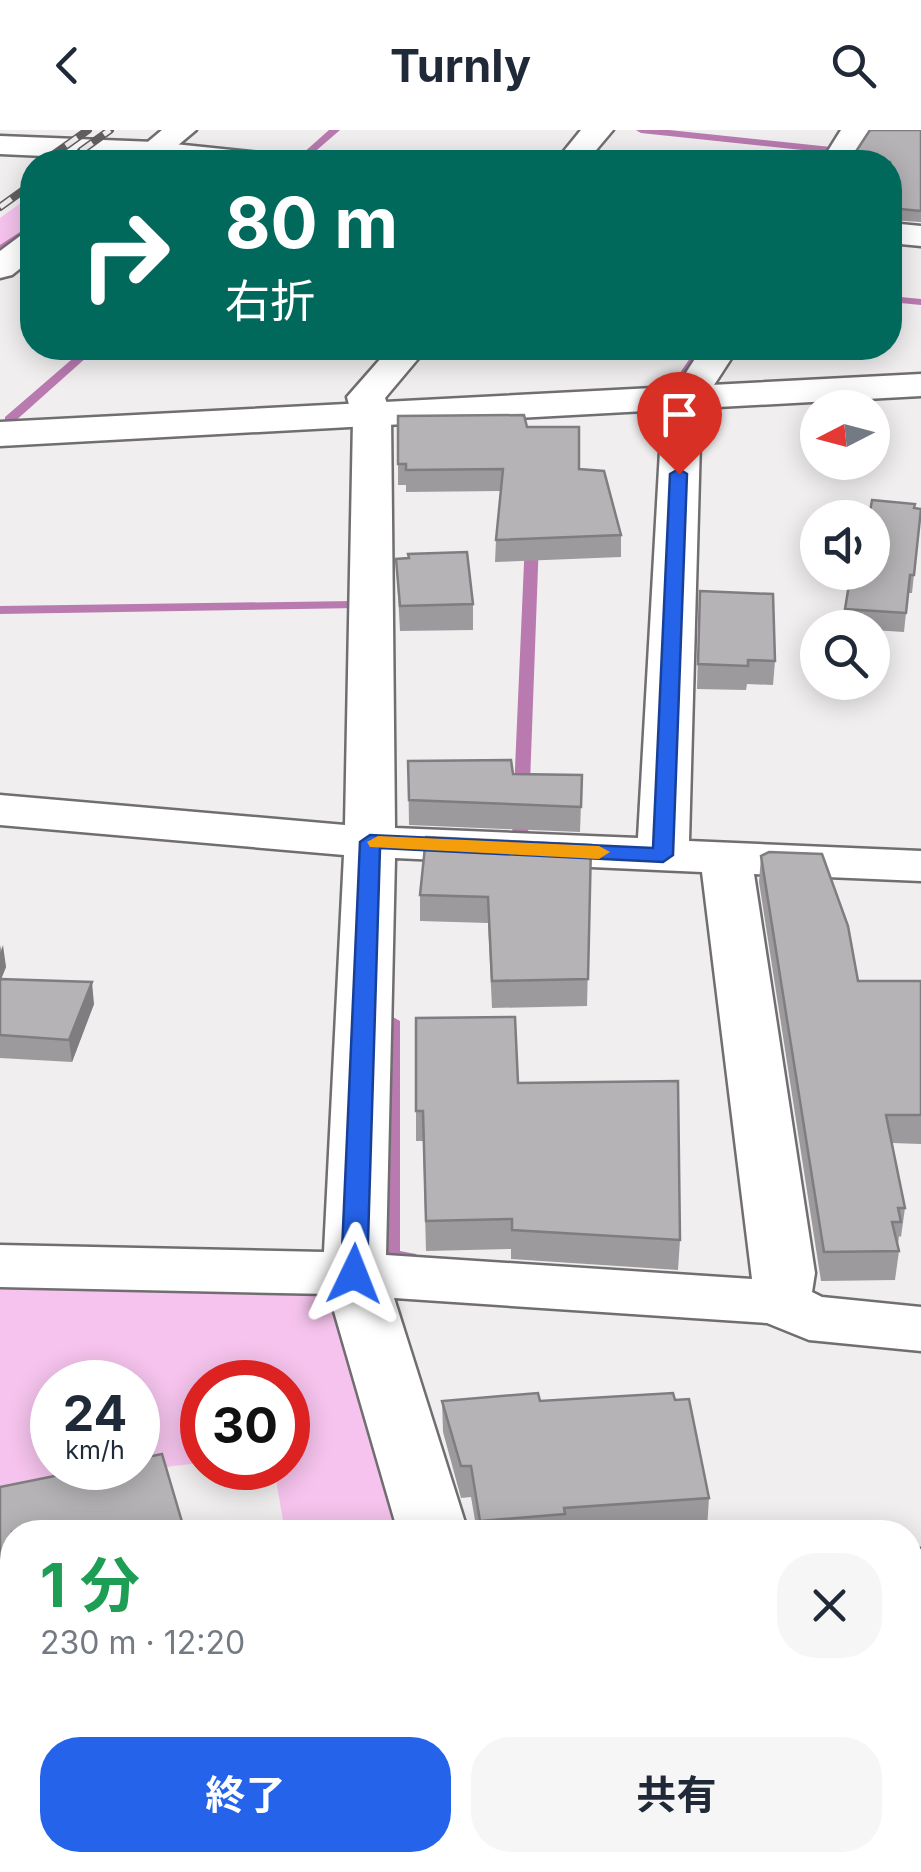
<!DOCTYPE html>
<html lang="ja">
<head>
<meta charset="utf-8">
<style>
  :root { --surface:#fff; --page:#f6f6f7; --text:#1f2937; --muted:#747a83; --accent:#2563eb }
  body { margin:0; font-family:Inter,"Noto Sans JP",sans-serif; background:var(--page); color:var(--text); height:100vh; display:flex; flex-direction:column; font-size:38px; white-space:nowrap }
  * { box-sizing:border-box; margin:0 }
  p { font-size:32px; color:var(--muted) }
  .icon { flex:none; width:55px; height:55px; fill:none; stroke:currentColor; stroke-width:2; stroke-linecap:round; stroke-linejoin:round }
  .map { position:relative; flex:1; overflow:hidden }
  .panel { position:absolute; left:0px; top:1390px; width:922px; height:352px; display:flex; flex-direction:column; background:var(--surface); border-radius:40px 40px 0 0; box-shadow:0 5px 25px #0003 }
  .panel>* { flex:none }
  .top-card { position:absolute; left:20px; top:20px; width:882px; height:210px; border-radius:40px; box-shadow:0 5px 25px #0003; background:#00695c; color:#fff; overflow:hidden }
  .needle { width:65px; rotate:264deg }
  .tools { position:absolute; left:800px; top:260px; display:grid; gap:20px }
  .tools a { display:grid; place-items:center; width:90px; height:90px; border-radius:50%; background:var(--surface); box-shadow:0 5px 25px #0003; font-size:50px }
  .speed { position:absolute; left:30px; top:1230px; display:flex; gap:20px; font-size:50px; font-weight:700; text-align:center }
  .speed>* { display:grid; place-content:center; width:130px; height:130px; border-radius:50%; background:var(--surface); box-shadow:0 5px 25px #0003; line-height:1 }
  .speed small { font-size:25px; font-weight:400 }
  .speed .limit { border:15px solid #d22; background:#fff; color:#111 }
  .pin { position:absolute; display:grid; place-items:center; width:85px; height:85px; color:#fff; margin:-102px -42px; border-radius:50% 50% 50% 0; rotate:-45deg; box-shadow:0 0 10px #0007 }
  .pin .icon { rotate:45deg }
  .me { position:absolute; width:110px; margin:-55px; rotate:2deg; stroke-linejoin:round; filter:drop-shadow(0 0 8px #0008) }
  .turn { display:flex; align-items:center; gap:35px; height:210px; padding:0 40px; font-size:45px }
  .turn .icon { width:130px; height:130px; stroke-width:2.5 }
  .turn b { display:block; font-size:70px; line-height:85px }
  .round { display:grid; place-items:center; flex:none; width:105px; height:105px; border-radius:40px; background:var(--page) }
  .headline { display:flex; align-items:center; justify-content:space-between; height:170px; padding:0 40px }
  h1 { font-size:60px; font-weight:700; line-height:75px; color:#1e9e55 }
  .primary-button { display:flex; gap:20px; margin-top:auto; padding:20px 40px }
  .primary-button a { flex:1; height:115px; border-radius:40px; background:var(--accent); color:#fff; font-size:40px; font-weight:700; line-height:115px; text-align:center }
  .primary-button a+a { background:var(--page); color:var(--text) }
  header { display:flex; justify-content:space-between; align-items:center; height:130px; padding:0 40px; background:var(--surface); font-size:45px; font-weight:700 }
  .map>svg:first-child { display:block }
  .green { fill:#f5c3ed; fill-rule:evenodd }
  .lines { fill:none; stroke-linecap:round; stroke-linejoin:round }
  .stream { fill:#b97ab0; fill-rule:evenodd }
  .minor-casing { stroke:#706e70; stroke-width:5 }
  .tertiary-casing { stroke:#706e70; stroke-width:5 }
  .minor { fill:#fff; fill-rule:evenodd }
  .tertiary { fill:#fff; fill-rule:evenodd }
  .rail-casing { stroke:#615f60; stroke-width:8 }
  .rail { stroke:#f1eef0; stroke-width:5; stroke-dasharray:14; stroke-linecap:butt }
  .wall { fill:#9d9a9d }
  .shaded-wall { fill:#7f7d7f }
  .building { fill:#b6b3b6; stroke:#7f7d7f; stroke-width:2.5 }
  .route { fill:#2563eb; stroke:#184099; stroke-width:2.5 }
  .slow { fill:#f59e0b }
</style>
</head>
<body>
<header><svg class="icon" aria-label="back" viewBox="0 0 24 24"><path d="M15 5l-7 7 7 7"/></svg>Turnly<svg class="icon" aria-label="search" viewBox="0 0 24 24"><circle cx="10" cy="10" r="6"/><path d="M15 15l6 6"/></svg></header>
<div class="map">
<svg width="921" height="1742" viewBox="0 0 921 1742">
  <rect width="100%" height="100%" fill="#f1eef0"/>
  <g class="green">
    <polygon points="32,65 32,94 0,118 0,88"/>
    <path d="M0 1154 322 1163 346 1181 401 1402H285L274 1338H288V1252H202V1333L172 1336 0 1377ZM52 1252H138V1338H52Z"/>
  </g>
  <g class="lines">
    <g class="stream">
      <polygon points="329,0 340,0 303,32 293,32"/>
      <polygon points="636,0 669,0 831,17 836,20 831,23 641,3"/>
      <polygon points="32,94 32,102 0,123 0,115"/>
      <polygon points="890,166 921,169 921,175 890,172"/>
      <polygon points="85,218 97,218 13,293 5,293 5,287"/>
      <polygon points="697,218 708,218 681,259 673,259 671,256"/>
      <polygon points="532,406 539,410 528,707 520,712 512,707 525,410"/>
      <polygon points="353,471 360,475 358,478 0,484 0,476"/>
      <polygon points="391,886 400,891 400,1121 416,1124 419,1129 416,1134 409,1136 383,1131 380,1126 382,891"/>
    </g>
    <g class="minor-casing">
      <g id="minor">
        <polygon points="581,0 613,0 586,32 555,32"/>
        <polygon points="841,0 871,0 851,32 821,32"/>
        <polygon points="0,6 155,12 260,23 271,25 276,32 176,32 0,24"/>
        <polygon points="890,93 921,96 921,116 890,113"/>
        <path d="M390 218H427L385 268 391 284 395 698 638 708 663 268 676 258 702 218H738L701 275 689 711 921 721V751L754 744 815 1143 812 1162 822 1167 921 1177V1221L809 1210 767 1193 394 1168 468 1402H398L329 1164 0 1157V1115L324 1122 344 725 0 695V665L345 695 353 290 347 267ZM395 728 702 742 752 1149 386 1125Z"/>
        <rect x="910" y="1419" width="11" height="54"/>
        <rect x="441" y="1730" width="80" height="12"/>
      </g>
    </g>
    <g class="tertiary-casing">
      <g id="tertiary">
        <polygon points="162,0 196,0 158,32 124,32"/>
        <polygon points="32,103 32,129 12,145 0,148 0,121 20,106"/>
        <polygon points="921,244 921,266 0,316 0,292"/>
      </g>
    </g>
    <use href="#minor" class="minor"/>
    <use href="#tertiary" class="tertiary"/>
    <g class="rail-casing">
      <g id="rail">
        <polyline points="81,21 110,0"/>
        <polyline points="43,32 88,0"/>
        <polyline points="0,77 32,54"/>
      </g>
    </g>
    <use href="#rail" class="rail"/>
  </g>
  <g class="wall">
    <polygon points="921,0 921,92 890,90 890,32 855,23"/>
    <polygon points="398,286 527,297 579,339 621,405 621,427 495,432 496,410 501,361 406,362 406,355 398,355"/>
    <polygon points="914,378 921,379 912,463 908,463 904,502 872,500 872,498 844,498 845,479"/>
    <polygon points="396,429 473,474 473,500 400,501"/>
    <polygon points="699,484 775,531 773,555 747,554 746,560 697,559"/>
    <polygon points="408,631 513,644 582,645 580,702 409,695"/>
    <polygon points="591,715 587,876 492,878 488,793 420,791 420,765"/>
    <polygon points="761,726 858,851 921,851 921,1014 892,1013 905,1078 901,1107 899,1106 898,1115 899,1121 895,1150 821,1151 759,752"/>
    <polygon points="0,815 6,837 1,849 94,874 72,932 0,928"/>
    <polygon points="416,888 518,953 680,1110 678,1140 511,1129 511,1119 426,1121 423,1011 416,1011"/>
    <polygon points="442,1271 540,1271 709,1368 707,1399 661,1402 477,1402 471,1367 461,1368 443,1302"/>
    <polygon points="910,1441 914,1446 921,1446 921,1742 766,1742 764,1730 910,1730 918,1667 910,1633"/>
    <polygon points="544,1730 653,1730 655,1742 546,1742"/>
  </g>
  <g class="shaded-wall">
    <polygon points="3,815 6,837 0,852 0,823"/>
    <polygon points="92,852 94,874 72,932 69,910"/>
    <polygon points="12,1606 12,1641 4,1643 3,1635 0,1636 0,1609"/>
  </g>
  <g class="building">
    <polygon points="870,0 921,0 921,81 891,78 890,80 890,32 841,32 846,25 855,23"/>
    <polygon points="524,285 527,297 579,297 579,339 604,341 621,405 496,410 503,339 406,340 406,334 398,334 398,286"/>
    <polygon points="872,370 915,374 914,378 921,379 914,445 910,445 906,483 845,479 851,442 872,442 872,388 869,388"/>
    <polygon points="467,422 473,474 400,476 396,429 409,428 408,424"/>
    <polygon points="700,461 773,464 775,531 748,530 748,536 698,534"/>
    <polygon points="511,630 513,644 582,645 581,677 409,670 408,631"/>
    <polygon points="426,707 591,715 588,849 492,851 488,767 420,765"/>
    <polygon points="769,722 822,724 848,796 858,851 921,851 921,985 886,985 905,1078 898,1078 901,1092 892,1092 899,1121 824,1122 761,726"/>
    <polygon points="0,849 92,852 69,910 0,905"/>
    <polygon points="515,887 518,953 678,951 680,1110 512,1100 512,1089 426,1091 423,981 416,981 416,888"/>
    <polygon points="538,1263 540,1271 673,1263 675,1270 689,1269 709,1368 564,1378 565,1384 480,1391 471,1336 461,1336 442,1271"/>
    <polygon points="162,1324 185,1402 12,1402 12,1606 0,1609 0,1357 94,1338 138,1338 138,1329"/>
    <polygon points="910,1441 914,1446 921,1446 921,1631 910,1582"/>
    <polygon points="921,1667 921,1742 775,1742 773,1730 910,1730 910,1668"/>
    <polygon points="12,1674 12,1730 227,1730 227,1742 6,1742"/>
    <polygon points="549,1730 653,1730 655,1742 550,1742"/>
  </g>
  <polygon class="route" points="679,339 687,344 673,725 663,732 380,718 367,1144 354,1153 345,1151 341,1144 360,712 370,705 653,718 670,344"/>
  <polygon class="slow" points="378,706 599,716 610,722 599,729 370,717 367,712"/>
</svg>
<div class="tools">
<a><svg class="needle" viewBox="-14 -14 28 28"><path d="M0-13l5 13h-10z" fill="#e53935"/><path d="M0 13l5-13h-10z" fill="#747a83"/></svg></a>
<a><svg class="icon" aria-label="sound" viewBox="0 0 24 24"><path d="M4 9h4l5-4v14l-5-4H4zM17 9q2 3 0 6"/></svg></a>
<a><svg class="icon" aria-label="search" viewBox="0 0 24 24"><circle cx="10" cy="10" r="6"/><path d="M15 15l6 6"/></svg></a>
</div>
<div class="speed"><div>24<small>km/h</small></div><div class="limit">30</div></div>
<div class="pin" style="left:679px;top:344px;background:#d93025"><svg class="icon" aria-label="arrive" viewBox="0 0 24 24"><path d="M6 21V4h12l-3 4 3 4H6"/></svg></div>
<svg class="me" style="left:354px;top:1144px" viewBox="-20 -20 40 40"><path d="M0-17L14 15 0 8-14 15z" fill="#2563eb" stroke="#fff" stroke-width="4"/></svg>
<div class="top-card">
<div class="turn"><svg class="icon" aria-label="right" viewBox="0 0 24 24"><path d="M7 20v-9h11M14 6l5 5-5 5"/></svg><div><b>80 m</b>右折</div></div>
</div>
<section class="panel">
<div class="headline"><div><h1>1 分</h1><p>230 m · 12:20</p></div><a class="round"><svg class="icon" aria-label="close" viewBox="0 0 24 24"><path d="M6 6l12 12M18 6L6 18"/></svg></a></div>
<div class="primary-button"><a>終了</a><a>共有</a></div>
</section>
</div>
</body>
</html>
